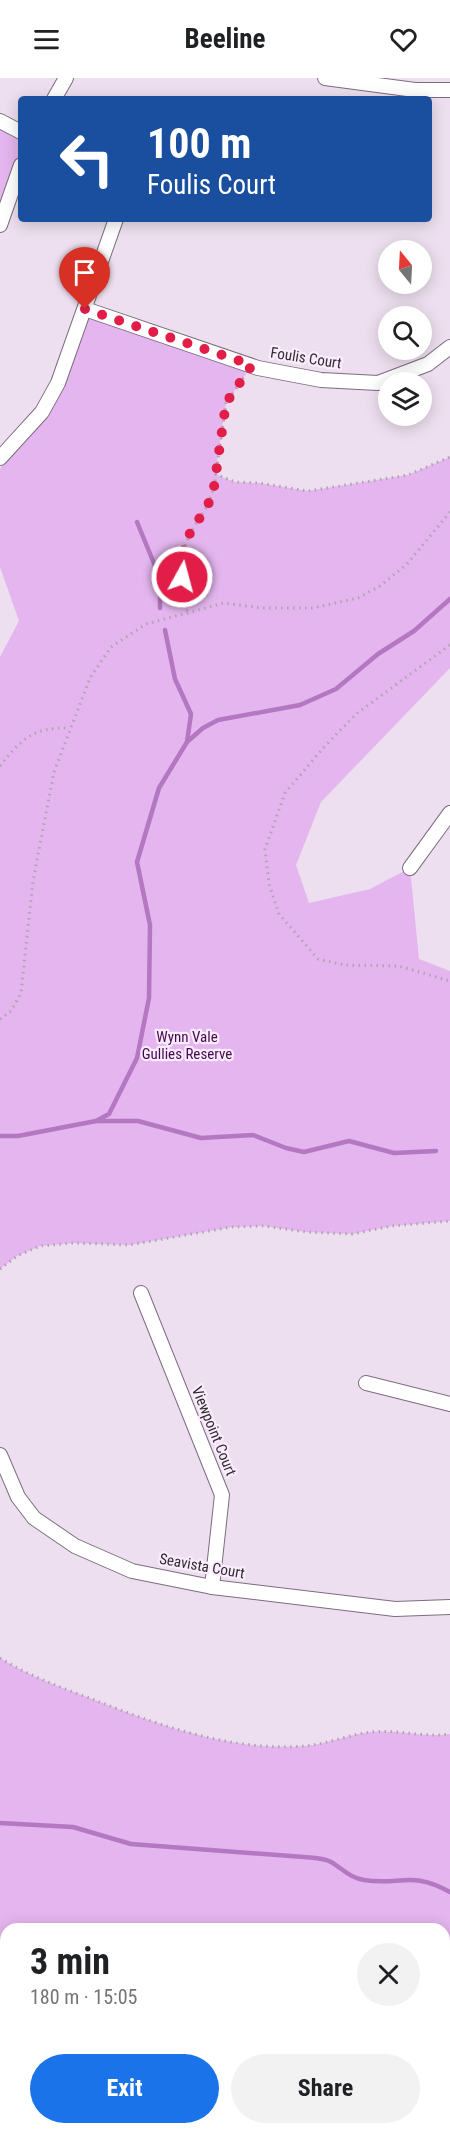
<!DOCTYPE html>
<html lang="en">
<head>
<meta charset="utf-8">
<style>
  :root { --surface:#fff; --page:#f2f2f2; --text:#202124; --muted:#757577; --accent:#1a73e8 }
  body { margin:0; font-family:"Roboto Condensed",sans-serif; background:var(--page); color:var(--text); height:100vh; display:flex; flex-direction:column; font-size:22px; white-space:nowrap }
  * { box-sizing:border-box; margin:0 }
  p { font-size:20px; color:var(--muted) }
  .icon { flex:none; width:33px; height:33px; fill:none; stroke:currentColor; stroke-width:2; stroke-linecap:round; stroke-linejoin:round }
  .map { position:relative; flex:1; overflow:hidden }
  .details { position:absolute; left:0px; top:1845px; width:450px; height:212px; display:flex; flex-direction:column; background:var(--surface); border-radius:18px 18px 0 0; box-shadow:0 3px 15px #0003 }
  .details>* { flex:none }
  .banner { position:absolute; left:18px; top:18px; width:414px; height:126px; border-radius:6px; box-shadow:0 3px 15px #0003; background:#1a4fa0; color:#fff; overflow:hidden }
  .needle { width:39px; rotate:342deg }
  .tools { position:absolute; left:378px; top:162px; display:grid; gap:12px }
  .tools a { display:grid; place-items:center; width:54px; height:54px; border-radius:50%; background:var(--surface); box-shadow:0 3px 15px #0003; font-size:30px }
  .pin { position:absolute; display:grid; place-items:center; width:51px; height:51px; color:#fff; margin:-62px -26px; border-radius:50% 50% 50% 0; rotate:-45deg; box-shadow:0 0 6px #0007 }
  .pin .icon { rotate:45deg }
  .me { position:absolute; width:66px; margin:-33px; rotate:7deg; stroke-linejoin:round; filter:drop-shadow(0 0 4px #0008) }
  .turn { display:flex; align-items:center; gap:21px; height:126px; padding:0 30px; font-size:27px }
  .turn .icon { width:78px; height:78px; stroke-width:2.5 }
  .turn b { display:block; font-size:42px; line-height:51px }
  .round { display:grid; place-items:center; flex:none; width:63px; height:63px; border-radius:32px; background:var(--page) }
  .head { display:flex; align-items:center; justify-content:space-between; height:102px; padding:0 30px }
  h1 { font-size:36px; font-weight:700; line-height:45px }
  .primary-button { display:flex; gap:12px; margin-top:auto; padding:12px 30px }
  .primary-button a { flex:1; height:69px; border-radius:36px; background:var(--accent); color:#fff; font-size:24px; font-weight:700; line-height:69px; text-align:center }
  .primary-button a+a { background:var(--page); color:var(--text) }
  header { display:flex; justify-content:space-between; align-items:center; height:78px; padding:0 30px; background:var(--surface); font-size:27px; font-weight:700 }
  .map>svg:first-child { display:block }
  .green { fill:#e4b5ee }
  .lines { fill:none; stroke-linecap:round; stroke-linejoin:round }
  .stream { stroke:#b477c1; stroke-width:4.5 }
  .minor-casing { stroke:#7a6e7d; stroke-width:16 }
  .path { stroke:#afa4b0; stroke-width:3; stroke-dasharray:1.5 4.5; stroke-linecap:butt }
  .minor { stroke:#fff; stroke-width:14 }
  .route { stroke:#e11d48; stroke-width:10; stroke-dasharray:0 18 }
  .labels { text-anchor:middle; stroke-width:4.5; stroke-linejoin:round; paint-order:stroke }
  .street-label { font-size:15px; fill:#2f2a30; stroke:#faecfd }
  .park-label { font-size:15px; fill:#44084f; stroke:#faecfd }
</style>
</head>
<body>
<header><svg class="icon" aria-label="menu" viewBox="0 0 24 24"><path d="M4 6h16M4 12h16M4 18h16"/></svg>Beeline<svg class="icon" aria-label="heart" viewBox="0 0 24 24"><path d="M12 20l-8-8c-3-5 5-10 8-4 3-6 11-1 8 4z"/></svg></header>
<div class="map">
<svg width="450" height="2056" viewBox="0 0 450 2056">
  <rect width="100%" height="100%" fill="#eddfef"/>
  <g class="green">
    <polygon points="0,43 21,54 21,87 0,147"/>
    <polygon points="85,231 252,287 226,325 215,396 235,404 259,405 308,413 408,397 450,379 450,590 321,724 296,787 309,825 370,811 410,790 419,881 450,893 450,1143 392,1148 352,1156 306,1154 264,1148 232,1149 129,1167 74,1165 40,1168 17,1178 0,1191 0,579 19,543 0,489 0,392 8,371 42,334"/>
    <path d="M0 1580C29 1598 60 1609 92 1621 158 1647 233 1674 305 1668 328 1666 350 1656 372 1654 398 1651 424 1660 450 1656V1921L444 1924V1851H6V2050H154L156 2056H0Z"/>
  </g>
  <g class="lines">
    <g class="stream">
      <polyline points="137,444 160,500 160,530"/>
      <polyline points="165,552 175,601 191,636 187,664"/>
      <polyline points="96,1043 109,1036 137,980 149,920 150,847 137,784 159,710 187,664 203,650 218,642 300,627 336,611 378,576 414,553 450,521"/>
      <polyline points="0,1058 18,1058 96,1043 138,1043 201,1060 253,1057 286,1070 304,1074 349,1063 394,1075 436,1073"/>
      <path d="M0 1745 73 1749 131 1766 304 1779C312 1780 324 1780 331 1784 343 1791 350 1800 364 1802 400 1808 411 1792 450 1814"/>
    </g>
    <g class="minor-casing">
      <g id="minor">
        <polyline points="325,0 415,12 450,12"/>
        <polyline points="54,21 66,0"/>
        <polyline points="0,43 21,54"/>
        <polyline points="0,147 21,87"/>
        <polyline points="85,231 258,290 321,302 378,305 428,286 450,269"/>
        <polyline points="0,380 42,334 58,305 116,141"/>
        <polyline points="410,790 450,735"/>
        <polyline points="141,1215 222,1417 212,1509"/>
        <polyline points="366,1305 450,1326"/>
        <polyline points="0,1377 18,1419 34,1440 75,1468 132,1493 212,1509 395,1531 450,1529"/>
        <polyline points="444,1924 450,1921"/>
        <polyline points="444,2024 450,2041"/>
        <polyline points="260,2050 262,2056"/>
      </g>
    </g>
    <g class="path">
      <polyline points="215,396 235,404 259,405 308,413 408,397 450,379"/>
      <polyline points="187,533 182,499 183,474 190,455 208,427 214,409 226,325 244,299"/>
      <polyline points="450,567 356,636 324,669 285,715 265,771 269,806 279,836 318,881 344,887 399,888 450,903"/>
      <path d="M0 688C22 660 34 649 70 650"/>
      <polyline points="0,941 11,933 21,915 33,803 54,694 90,600 111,569 146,546 224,525 262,530 313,530 358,520 380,508 407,486 450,434"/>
      <polyline points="0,1191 17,1178 40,1168 74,1165 129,1167 232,1149 264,1148 306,1154 352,1156 392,1148 450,1143"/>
      <path d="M0 1580C29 1598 60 1609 92 1621 158 1647 233 1674 305 1668 328 1666 350 1656 372 1654 398 1651 424 1660 450 1656"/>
      <polyline points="0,1876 6,1878"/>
      <polyline points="0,2015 6,2019"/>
      <polyline points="53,2050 62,2056"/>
    </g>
    <use href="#minor" class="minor"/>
  </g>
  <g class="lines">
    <polyline class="route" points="85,231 252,287 226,325 214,409 208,427 190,455 183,474 182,499"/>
  </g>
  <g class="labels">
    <g class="street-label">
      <text transform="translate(306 280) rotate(9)" y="5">Foulis Court</text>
      <text transform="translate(214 1353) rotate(68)" y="5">Viewpoint Court</text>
      <text transform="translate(202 1488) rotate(10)" y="5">Seavista Court</text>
    </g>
    <g class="park-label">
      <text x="187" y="964">Wynn Vale<tspan x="187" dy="17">Gullies Reserve</tspan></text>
    </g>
  </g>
</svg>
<div class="tools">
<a><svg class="needle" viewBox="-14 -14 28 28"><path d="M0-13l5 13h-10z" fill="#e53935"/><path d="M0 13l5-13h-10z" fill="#757577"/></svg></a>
<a><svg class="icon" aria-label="search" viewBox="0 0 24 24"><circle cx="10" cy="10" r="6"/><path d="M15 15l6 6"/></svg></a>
<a><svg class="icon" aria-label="layers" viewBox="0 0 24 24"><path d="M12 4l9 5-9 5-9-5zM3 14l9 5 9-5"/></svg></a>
</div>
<div class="pin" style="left:85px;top:231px;background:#d93025"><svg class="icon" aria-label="arrive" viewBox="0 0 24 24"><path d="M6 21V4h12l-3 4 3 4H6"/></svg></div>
<svg class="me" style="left:182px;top:499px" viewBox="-20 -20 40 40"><circle r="17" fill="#e11d48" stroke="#fff" stroke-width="3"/><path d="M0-11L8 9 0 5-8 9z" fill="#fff"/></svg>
<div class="banner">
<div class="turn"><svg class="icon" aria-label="left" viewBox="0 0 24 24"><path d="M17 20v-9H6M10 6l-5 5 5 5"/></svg><div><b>100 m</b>Foulis Court</div></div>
</div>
<section class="details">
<div class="head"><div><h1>3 min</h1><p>180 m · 15:05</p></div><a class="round"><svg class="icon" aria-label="close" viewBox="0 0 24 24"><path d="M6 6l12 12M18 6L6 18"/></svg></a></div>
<div class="primary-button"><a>Exit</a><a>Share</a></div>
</section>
</div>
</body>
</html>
